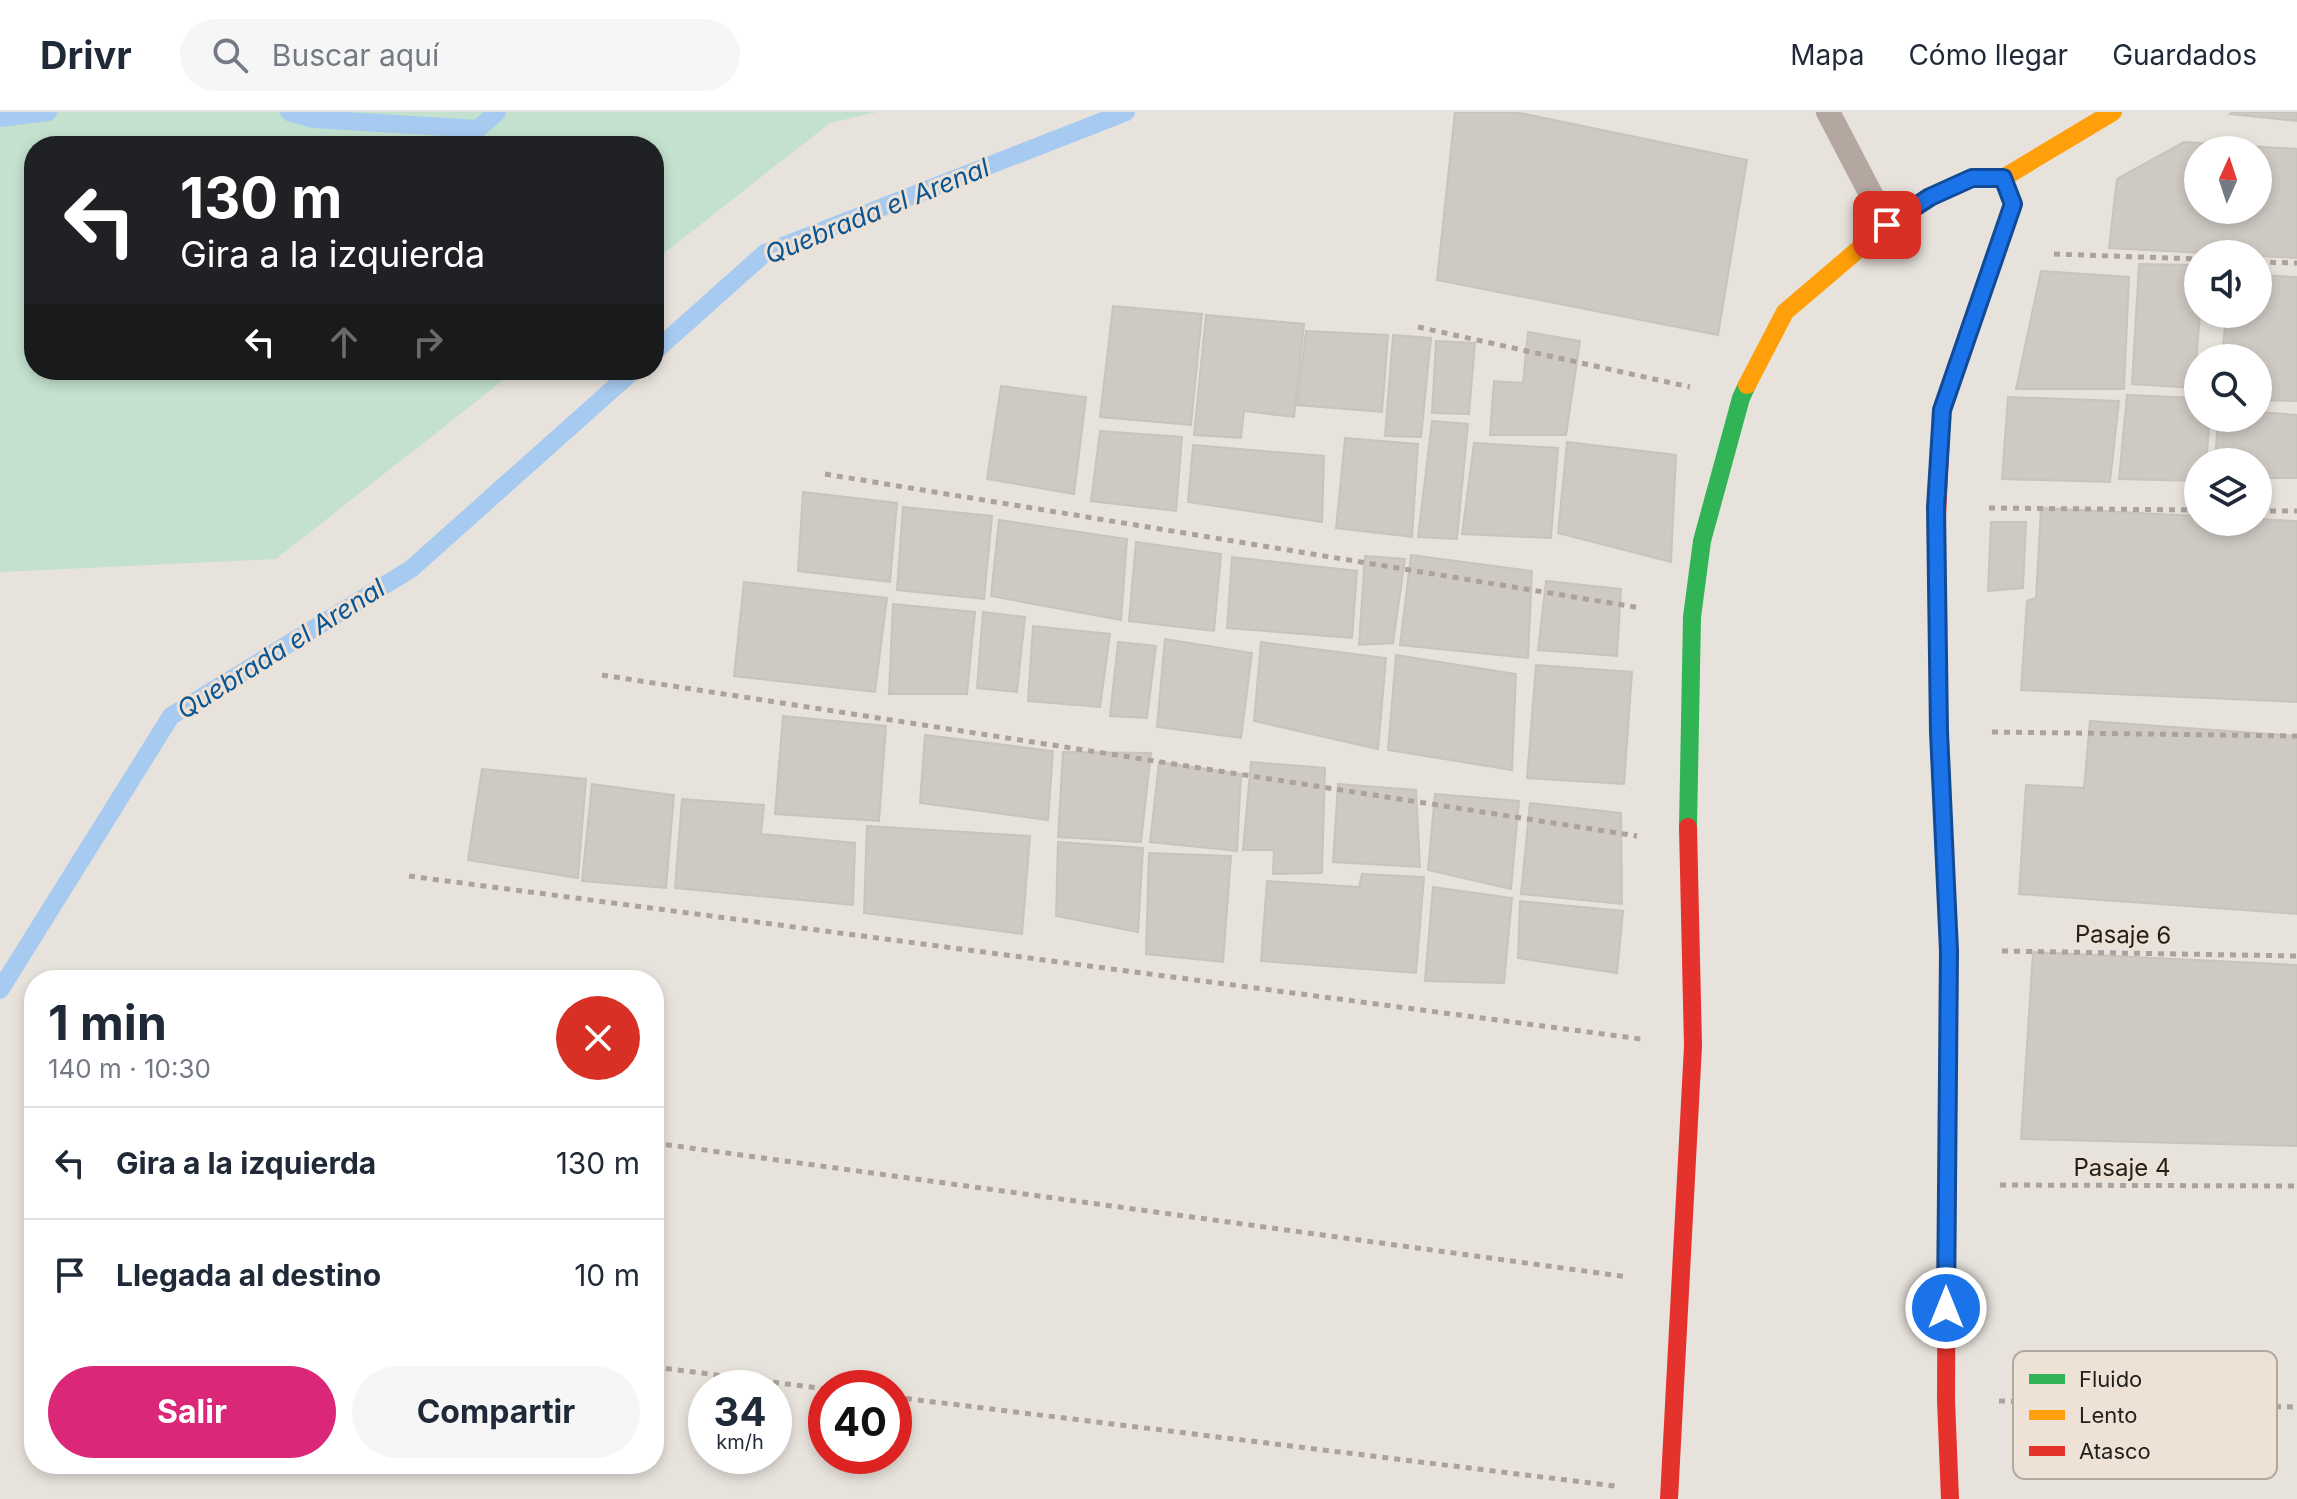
<!DOCTYPE html>
<html lang="es">
<head>
<meta charset="utf-8">
<style>
  :root { --surface:#fff; --page:#f6f6f7; --text:#1f2937; --muted:#747a83; --line:#e0e1e3; --accent:#db2777 }
  body { margin:0; font-family:Inter,sans-serif; background:var(--page); color:var(--text); height:100vh; display:flex; flex-direction:column; font-size:30px; white-space:nowrap }
  * { box-sizing:border-box; margin:0 }
  p { font-size:26px; color:var(--muted) }
  .icon { flex:none; width:44px; height:44px; fill:none; stroke:currentColor; stroke-width:2; stroke-linecap:round; stroke-linejoin:round }
  .map { position:relative; flex:1; overflow:hidden }
  .drawer { position:absolute; left:24px; top:858px; width:640px; height:504px; display:flex; flex-direction:column; background:var(--surface); border-radius:32px; box-shadow:0 4px 12px #0003 }
  .drawer>* { flex:none }
  .banner { position:absolute; left:24px; top:24px; width:640px; height:244px; border-radius:32px; box-shadow:0 4px 12px #0003; background:#202124; color:#fff; overflow:hidden }
  .needle { width:52px; rotate:3deg }
  .fabs { position:absolute; left:2184px; top:24px; display:grid; gap:16px }
  .fabs a { display:grid; place-items:center; width:88px; height:88px; border-radius:50%; background:var(--surface); box-shadow:0 4px 12px #0003; font-size:40px }
  .speed { position:absolute; left:688px; top:1258px; display:flex; gap:16px; font-size:40px; font-weight:700; text-align:center }
  .speed>* { display:grid; place-content:center; width:104px; height:104px; border-radius:50%; background:var(--surface); box-shadow:0 4px 12px #0003; line-height:1 }
  .speed small { font-size:20px; font-weight:400 }
  .speed .limit { border:12px solid #d22; background:#fff; color:#111 }
  .pin { position:absolute; display:grid; place-items:center; width:68px; height:68px; color:#fff; margin:-34px; border-radius:16px; box-shadow:0 4px 12px #0006 }
  .me { position:absolute; width:88px; margin:-44px; rotate:0deg; stroke-linejoin:round; filter:drop-shadow(0 0 6px #0008) }
  .turn { display:flex; align-items:center; gap:28px; height:168px; padding:0 24px; font-size:36px }
  .turn .icon { width:104px; height:104px; stroke-width:2.5 }
  .turn b { display:block; font-size:56px; line-height:68px }
  .lanes { display:flex; align-items:center; height:76px; padding:0 24px; background:#0003; justify-content:center; gap:40px; direction:ltr }
  .lanes .off { opacity:.35 }
  .round { display:grid; place-items:center; flex:none; width:84px; height:84px; border-radius:42px; background:var(--page) }
  .head { display:flex; align-items:center; justify-content:space-between; height:136px; padding:0 24px }
  h1 { font-size:48px; font-weight:700; line-height:60px }
  .cta { display:flex; gap:16px; margin-top:auto; padding:16px 24px }
  .cta a { flex:1; height:92px; border-radius:48px; background:var(--accent); color:#fff; font-size:32px; font-weight:700; line-height:92px; text-align:center }
  .cta a+a { background:var(--page); color:var(--text) }
  ul { padding:0; list-style:none }
  li { display:flex; align-items:center; gap:24px; height:112px; padding:0 24px; border-top:2px solid var(--line) }
  li div { flex:1 }
  li b { display:block; font-size:30px }
  li em { font-style:normal }
  header { display:flex; align-items:center; gap:48px; box-sizing:border-box; height:112px; padding:0 40px; background:var(--surface); border-bottom:2px solid var(--line) }
  header strong { font-size:38px }
  nav { display:flex; gap:44px; margin-inline-start:auto; font-size:28px }
  .search { width:560px; height:72px; background:var(--page); display:flex; align-items:center; gap:20px; box-sizing:border-box; padding:0 28px; border-radius:44px; color:var(--muted); font-size:30px }
  .map>svg:first-child { display:block }
  .green { fill:#c3e1ce }
  .lines { fill:none; stroke-linecap:round; stroke-linejoin:round }
  .stream { stroke:#a7caf0; stroke-width:18 }
  .building { fill:#cec9c3; stroke:#c9c3be; stroke-width:2; fill-rule:evenodd }
  .path { stroke:#aba29d; stroke-width:5; stroke-dasharray:6 6; stroke-linecap:butt }
  .lane { stroke:#b4a7a0; stroke-width:24 }
  .fast { stroke:#30b455; stroke-width:18 }
  .slow { stroke:#ff9f0a; stroke-width:18 }
  .jam { stroke:#e5322d; stroke-width:18 }
  .route-casing { stroke:#114b97; stroke-width:20 }
  .route { stroke:#1a73e8; stroke-width:14 }
  .labels { text-anchor:middle; stroke-width:6; stroke-linejoin:round; paint-order:stroke }
  .street-label { font-size:24px; fill:#231f1a; stroke:#eee2d6 }
  .water-label { font-size:26px; font-style:italic; fill:#085594; stroke:#eee2d6 }
  .key { fill:#eee2d6; stroke:#b1a89e; stroke-width:2 }
  .key-label { font-size:22px; fill:#231f1a }
</style>
</head>
<body>
<header>
<strong>Drivr</strong>
<div class="search"><svg class="icon" aria-label="search" viewBox="0 0 24 24"><circle cx="10" cy="10" r="6"/><path d="M15 15l6 6"/></svg>Buscar aquí</div>
<nav><a>Mapa</a><a>Cómo llegar</a><a>Guardados</a></nav>
</header>
<div class="map">
<svg width="2297" height="1387" viewBox="0 0 2297 1387">
  <rect width="100%" height="100%" fill="#e8e2dc"/>
  <polygon class="green" points="0,0 877,0 830,11 654,149 654,34 34,34 34,258 516,258 276,447 0,460"/>
  <g class="lines">
    <g class="stream">
      <polyline points="289,0 314,7 478,17 497,0"/>
      <polyline points="0,6 48,0"/>
      <polyline points="654,240 765,141 1126,0"/>
      <polyline points="0,878 171,604 411,457 634,258"/>
    </g>
  </g>
  <g class="building">
    <polygon points="1455,0 1515,0 1747,48 1718,223 1437,168"/>
    <polygon points="2233,0 2297,0 2297,9 2230,2"/>
    <path d="M2184 30 2297 37V146L2109 136 2117 67ZM2198 38H2258V98H2198Z"/>
    <polygon points="2139,152 2198,153 2200,202 2194,276 2132,272"/>
    <polygon points="2041,159 2129,165 2124,277 2016,277"/>
    <polygon points="2258,163 2297,165 2297,289 2258,288 2258,246 2222,246 2226,202 2258,202"/>
    <polygon points="1113,194 1202,202 1191,313 1100,305"/>
    <polygon points="1206,203 1304,212 1294,305 1244,299 1241,326 1194,323"/>
    <polygon points="1306,219 1388,223 1382,300 1297,293"/>
    <polygon points="1528,220 1580,229 1566,323 1490,323 1494,269 1523,271"/>
    <polygon points="1393,223 1431,226 1421,325 1385,324"/>
    <polygon points="1436,229 1475,231 1469,302 1432,301"/>
    <polygon points="1001,274 1086,285 1074,382 987,367"/>
    <polygon points="2127,283 2198,286 2198,306 2210,306 2206,350 2198,350 2198,369 2119,367"/>
    <polygon points="2008,285 2119,289 2110,370 2002,367"/>
    <polygon points="2258,300 2297,303 2297,366 2258,366 2258,350 2215,350 2218,306 2258,306"/>
    <polygon points="1432,309 1468,312 1457,427 1418,425"/>
    <polygon points="1100,319 1182,325 1176,399 1091,389"/>
    <polygon points="1345,326 1418,332 1412,425 1336,416"/>
    <polygon points="1567,330 1676,343 1671,450 1558,421"/>
    <polygon points="1474,331 1558,336 1551,426 1462,422"/>
    <polygon points="1193,333 1324,344 1322,410 1188,390"/>
    <polygon points="803,380 897,391 890,470 798,459"/>
    <polygon points="903,395 992,404 984,487 897,478"/>
    <polygon points="2041,396 2198,404 2198,410 2258,410 2258,407 2297,409 2297,590 2021,578 2027,489 2036,486"/>
    <polygon points="999,408 1127,427 1121,508 991,484"/>
    <polygon points="1991,410 2026,410 2023,476 1988,479"/>
    <polygon points="1136,430 1221,442 1214,519 1129,509"/>
    <polygon points="1411,443 1532,459 1528,546 1400,533"/>
    <polygon points="1365,444 1405,447 1393,531 1359,533"/>
    <polygon points="1232,445 1357,459 1352,526 1227,516"/>
    <polygon points="1546,469 1621,477 1617,544 1538,538"/>
    <polygon points="744,470 887,486 875,580 734,564"/>
    <polygon points="893,492 975,500 967,582 889,582"/>
    <polygon points="983,500 1025,505 1017,580 977,576"/>
    <polygon points="1033,514 1110,522 1100,595 1028,589"/>
    <polygon points="1165,527 1252,541 1241,626 1157,615"/>
    <polygon points="1118,530 1156,534 1147,606 1110,604"/>
    <polygon points="1261,530 1386,546 1378,637 1254,609"/>
    <polygon points="1396,543 1516,562 1512,658 1388,638"/>
    <polygon points="1536,553 1632,560 1624,672 1527,666"/>
    <polygon points="783,604 886,614 879,709 775,702"/>
    <polygon points="2090,609 2297,624 2297,802 2019,782 2026,673 2084,676"/>
    <polygon points="925,623 1053,639 1048,708 920,691"/>
    <polygon points="1063,640 1151,641 1141,730 1058,725"/>
    <polygon points="1159,650 1241,662 1237,739 1150,730"/>
    <polygon points="1251,650 1325,656 1322,761 1273,762 1274,738 1243,738"/>
    <polygon points="482,657 586,667 578,766 468,748"/>
    <polygon points="592,672 674,683 666,776 582,769"/>
    <polygon points="1338,672 1416,678 1420,755 1333,750"/>
    <polygon points="1435,682 1519,689 1511,777 1428,758"/>
    <polygon points="682,687 764,693 761,722 855,731 853,793 675,776"/>
    <polygon points="1530,691 1621,701 1622,792 1521,782"/>
    <polygon points="867,714 1030,724 1022,822 864,801"/>
    <polygon points="1058,730 1143,736 1138,820 1056,804"/>
    <polygon points="1149,741 1231,744 1223,850 1146,842"/>
    <polygon points="1362,762 1424,765 1416,861 1261,849 1267,769 1359,775"/>
    <polygon points="1433,775 1512,786 1504,871 1425,869"/>
    <polygon points="1520,789 1623,799 1617,861 1518,846"/>
    <polygon points="2033,840 2297,853 2297,1034 2021,1027"/>
  </g>
  <g class="lines">
    <g class="path">
      <polyline points="2054,142 2198,147"/>
      <polyline points="2258,150 2297,151"/>
      <polyline points="1418,215 1690,275"/>
      <polyline points="825,362 1641,496"/>
      <polyline points="1989,396 2198,398"/>
      <polyline points="2258,399 2297,399"/>
      <polyline points="602,563 1637,724"/>
      <polyline points="1992,620 2297,624"/>
      <polyline points="409,764 1641,927"/>
      <polyline points="2002,839 2297,844"/>
      <polyline points="654,1031 1628,1165"/>
      <polyline points="2000,1073 2297,1074"/>
      <polyline points="654,1255 826,1277"/>
      <polyline points="894,1285 1615,1374"/>
      <polyline points="1999,1289 2297,1295"/>
    </g>
    <polyline class="lane" points="1828,0 1887,113"/>
    <g class="fast">
      <polyline points="1936,427 1939,620 1949,839 1947,1068"/>
      <polyline points="1688,715 1692,505 1702,429 1741,286 1747,273"/>
    </g>
    <polyline class="slow" points="1747,273 1785,200 1887,113 1930,85 1972,66 2003,66 2113,0"/>
    <g class="jam">
      <polyline points="1936,427 1942,298 2013,92 2003,66"/>
      <polyline points="1947,1068 1946,1288 1950,1387"/>
      <polyline points="1669,1387 1693,934 1688,715"/>
    </g>
  </g>
  <g class="lines">
    <g class="route-casing">
      <polyline id="route" points="1887,113 1930,85 1972,66 2003,66 2013,92 1942,298 1936,395 1939,620 1949,839 1946,1196"/>
    </g>
    <use href="#route" class="route"/>
  </g>
  <g class="labels">
    <g class="street-label">
      <text transform="translate(2123 823) rotate(1)" y="8">Pasaje 6</text>
      <text x="2122" y="1064">Pasaje 4</text>
    </g>
    <g class="water-label">
      <text transform="translate(877 99) rotate(-22)" y="9">Quebrada el Arenal</text>
      <text transform="translate(281 537) rotate(-32)" y="9">Quebrada el Arenal</text>
    </g>
  </g>
  <rect x="2013" y="1239" width="264" height="128" rx="12" class="key"/>
  <rect x="2029" y="1262" width="36" height="10" fill="#30b455"/>
  <rect x="2029" y="1298" width="36" height="10" fill="#ff9f0a"/>
  <rect x="2029" y="1334" width="36" height="10" fill="#e5322d"/>
  <g class="key-label">
    <text x="2079" y="1275">Fluido</text>
    <text x="2079" y="1311">Lento</text>
    <text x="2079" y="1347">Atasco</text>
  </g>
</svg>
<div class="fabs">
<a><svg class="needle" viewBox="-14 -14 28 28"><path d="M0-13l5 13h-10z" fill="#e53935"/><path d="M0 13l5-13h-10z" fill="#747a83"/></svg></a>
<a><svg class="icon" aria-label="sound" viewBox="0 0 24 24"><path d="M4 9h4l5-4v14l-5-4H4zM17 9q2 3 0 6"/></svg></a>
<a><svg class="icon" aria-label="search" viewBox="0 0 24 24"><circle cx="10" cy="10" r="6"/><path d="M15 15l6 6"/></svg></a>
<a><svg class="icon" aria-label="layers" viewBox="0 0 24 24"><path d="M12 4l9 5-9 5-9-5zM3 14l9 5 9-5"/></svg></a>
</div>
<div class="speed"><div>34<small>km/h</small></div><div class="limit">40</div></div>
<div class="pin" style="left:1887px;top:113px;background:#d93025"><svg class="icon" aria-label="arrive" viewBox="0 0 24 24"><path d="M6 21V4h12l-3 4 3 4H6"/></svg></div>
<svg class="me" style="left:1946px;top:1196px" viewBox="-20 -20 40 40"><circle r="17" fill="#1a73e8" stroke="#fff" stroke-width="3"/><path d="M0-11L8 9 0 5-8 9z" fill="#fff"/></svg>
<div class="banner">
<div class="turn"><svg class="icon" aria-label="left" viewBox="0 0 24 24"><path d="M17 20v-9H6M10 6l-5 5 5 5"/></svg><div><b>130 m</b>Gira a la izquierda</div></div>
<div class="lanes"><svg class="icon" aria-label="left" viewBox="0 0 24 24"><path d="M17 20v-9H6M10 6l-5 5 5 5"/></svg><svg class="icon off" aria-label="ahead" viewBox="0 0 24 24"><path d="M12 20V5M6 11l6-6 6 6"/></svg><svg class="icon off" aria-label="right" viewBox="0 0 24 24"><path d="M7 20v-9h11M14 6l5 5-5 5"/></svg></div>
</div>
<section class="drawer">
<div class="head"><div><h1>1 min</h1><p>140 m · 10:30</p></div><a class="round" style="background:#d93025;color:#fff"><svg class="icon" aria-label="close" viewBox="0 0 24 24"><path d="M6 6l12 12M18 6L6 18"/></svg></a></div>
<ul>
<li><svg class="icon" aria-label="left" viewBox="0 0 24 24"><path d="M17 20v-9H6M10 6l-5 5 5 5"/></svg><div><b>Gira a la izquierda</b></div><em>130 m</em></li>
<li><svg class="icon" aria-label="arrive" viewBox="0 0 24 24"><path d="M6 21V4h12l-3 4 3 4H6"/></svg><div><b>Llegada al destino</b></div><em>10 m</em></li>
</ul>
<div class="cta"><a>Salir</a><a>Compartir</a></div>
</section>
</div>
</body>
</html>
